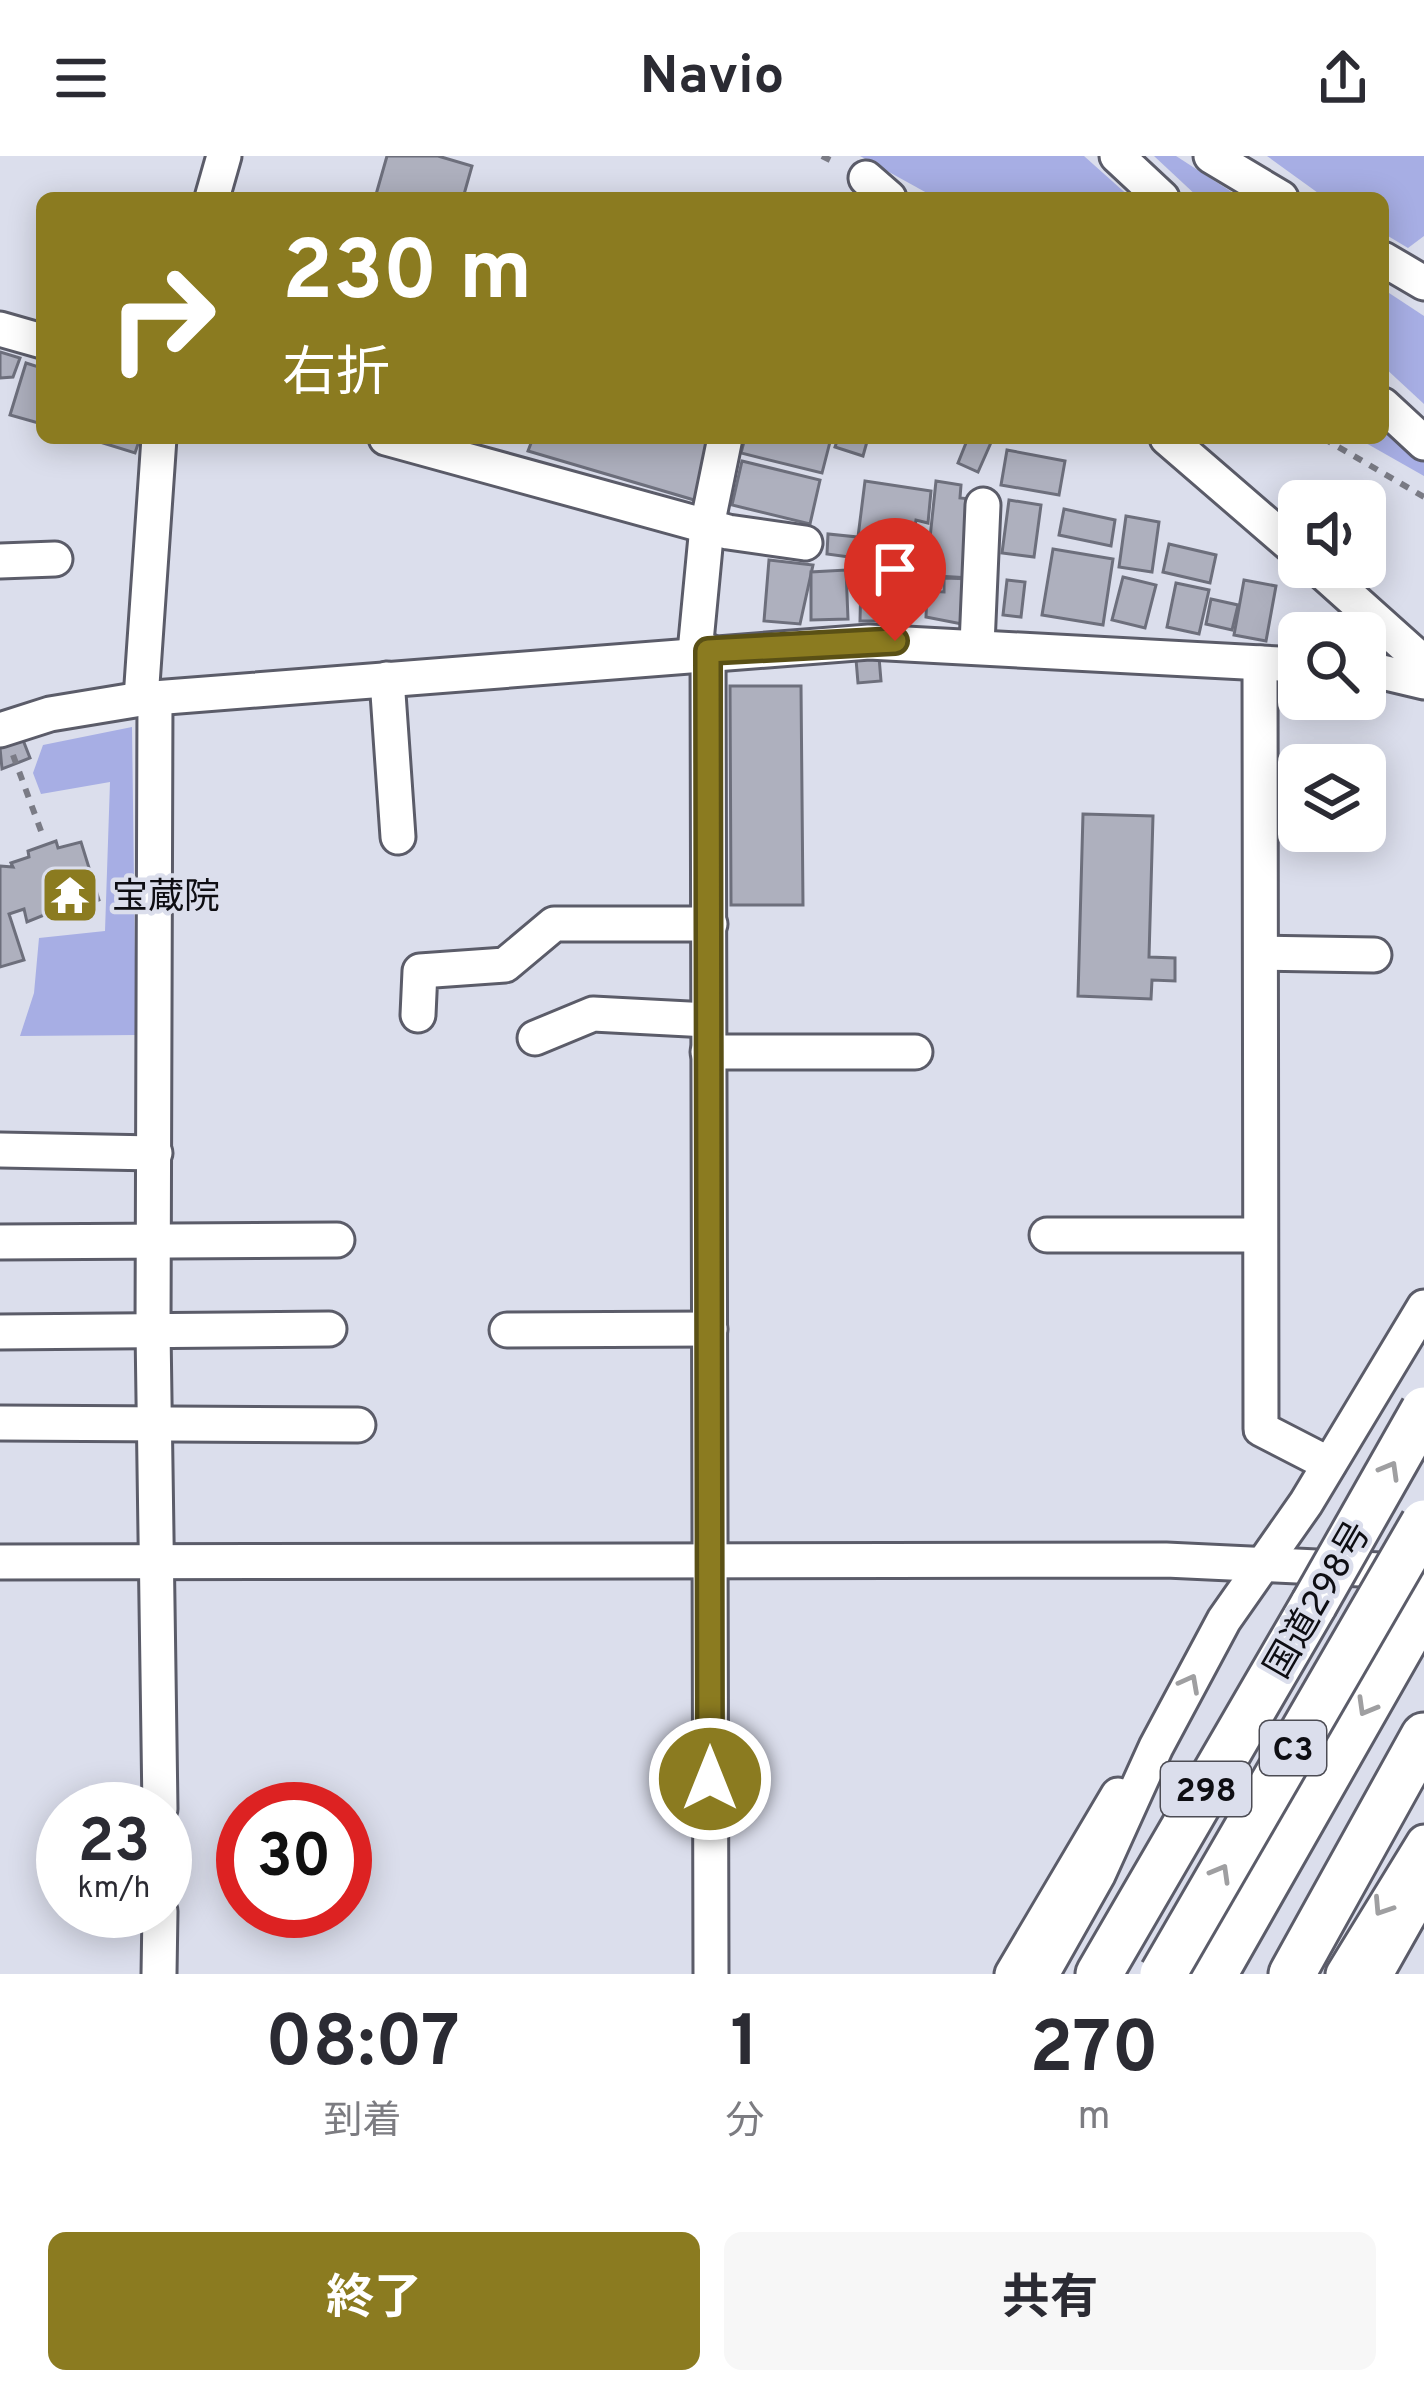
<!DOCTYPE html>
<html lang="ja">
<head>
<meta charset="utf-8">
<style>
  :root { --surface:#fff; --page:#f7f7f7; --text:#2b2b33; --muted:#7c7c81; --accent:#8b7b20 }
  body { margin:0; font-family:Overpass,"Noto Sans JP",sans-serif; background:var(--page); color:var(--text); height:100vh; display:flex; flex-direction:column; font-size:45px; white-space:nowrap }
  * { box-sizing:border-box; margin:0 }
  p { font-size:39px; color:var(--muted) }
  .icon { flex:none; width:66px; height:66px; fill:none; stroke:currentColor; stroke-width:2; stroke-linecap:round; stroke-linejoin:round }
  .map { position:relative; height:1818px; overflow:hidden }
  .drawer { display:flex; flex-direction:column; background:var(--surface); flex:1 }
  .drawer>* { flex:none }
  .banner { position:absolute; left:36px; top:36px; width:1353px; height:252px; border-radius:18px; box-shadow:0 6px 30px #0003; background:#8b7b20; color:#fff; overflow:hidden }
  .fabs { position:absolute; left:1278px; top:324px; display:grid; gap:24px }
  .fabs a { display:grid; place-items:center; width:108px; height:108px; border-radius:18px; background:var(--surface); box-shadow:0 6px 30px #0003; font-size:60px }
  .speed { position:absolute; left:36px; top:1626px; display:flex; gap:24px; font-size:60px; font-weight:700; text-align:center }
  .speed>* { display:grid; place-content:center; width:156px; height:156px; border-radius:50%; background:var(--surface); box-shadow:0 6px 30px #0003; line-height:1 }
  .speed small { font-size:30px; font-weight:400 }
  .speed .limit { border:18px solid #d22; background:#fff; color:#111 }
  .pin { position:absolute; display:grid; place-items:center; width:102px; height:102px; color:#fff; margin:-123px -51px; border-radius:50% 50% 50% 0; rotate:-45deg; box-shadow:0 0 12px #0007 }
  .pin .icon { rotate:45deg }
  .me { position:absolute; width:132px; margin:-66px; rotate:0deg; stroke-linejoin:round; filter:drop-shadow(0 0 9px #0008) }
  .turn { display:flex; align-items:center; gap:42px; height:252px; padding:0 48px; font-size:54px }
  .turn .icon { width:156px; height:156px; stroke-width:2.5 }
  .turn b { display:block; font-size:84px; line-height:102px }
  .eta { display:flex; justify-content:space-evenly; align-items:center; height:204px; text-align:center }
  .eta b { font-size:72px; font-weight:700; line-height:84px }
  .cta { display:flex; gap:24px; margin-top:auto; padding:24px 48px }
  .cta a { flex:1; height:138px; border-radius:18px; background:var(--accent); color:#fff; font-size:48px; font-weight:700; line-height:138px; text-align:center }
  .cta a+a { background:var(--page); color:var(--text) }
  header { display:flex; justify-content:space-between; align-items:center; height:156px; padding:0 48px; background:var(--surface); font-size:54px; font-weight:700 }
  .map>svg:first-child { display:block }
  .green { fill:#a7aee4 }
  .building { fill:#aeb0be; stroke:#6d6f7c; stroke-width:3 }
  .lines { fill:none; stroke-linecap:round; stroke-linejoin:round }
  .minor-casing { stroke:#5b5c69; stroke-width:39 }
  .highway-casing { stroke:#5b5c69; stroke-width:51 }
  .path { stroke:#7a7b85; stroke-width:6; stroke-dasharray:9 9; stroke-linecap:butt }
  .minor { stroke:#fff; stroke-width:33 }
  .highway { stroke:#fff; stroke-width:45 }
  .highway-bridge-casing { stroke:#5b5c69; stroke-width:51; stroke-linecap:butt }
  .highway-bridge { stroke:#fff; stroke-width:45 }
  .oneway { stroke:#9f9fa1 }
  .route-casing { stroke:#5a5015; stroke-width:30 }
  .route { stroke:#8b7b20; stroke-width:21 }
  .labels { text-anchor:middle; stroke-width:9; stroke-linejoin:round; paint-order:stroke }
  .shield { fill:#dbdeec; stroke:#4c4c54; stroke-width:3 }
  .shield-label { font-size:33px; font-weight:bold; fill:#0e0e13 }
  .poi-label { font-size:36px; fill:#0e0e13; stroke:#dbdeec; text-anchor:start }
  .street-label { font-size:36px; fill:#0e0e13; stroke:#dbdeec }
</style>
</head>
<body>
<header><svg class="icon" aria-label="menu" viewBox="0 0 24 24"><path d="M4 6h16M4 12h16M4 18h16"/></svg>Navio<svg class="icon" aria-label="share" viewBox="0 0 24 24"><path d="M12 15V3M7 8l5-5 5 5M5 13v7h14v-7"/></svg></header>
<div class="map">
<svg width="1424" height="1818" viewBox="0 0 1424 1818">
  <rect width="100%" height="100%" fill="#dbdeec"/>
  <g class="green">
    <polygon points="860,0 1084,0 1131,42 936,42"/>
    <polygon points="1154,0 1176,0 1241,42 1199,42"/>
    <polygon points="1267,0 1424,0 1424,80 1408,92 1383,77 1383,42 1325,42"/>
    <polygon points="1383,133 1424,160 1424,248 1383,210"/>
    <polygon points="1383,266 1424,302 1424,320 1357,282 1383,282"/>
    <polygon points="132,571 136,879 20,880 34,837 39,782 105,775 110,626 41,638 33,617 43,589"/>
  </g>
  <g class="building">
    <polygon points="387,0 438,0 472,10 463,42 375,42"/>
    <polygon points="0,196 20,202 13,221 0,222"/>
    <polygon points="26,207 42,212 42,268 10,259"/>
    <polygon points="87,282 140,282 135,297"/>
    <polygon points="533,282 716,282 701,346 528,295"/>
    <polygon points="745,282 831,282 822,317 741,297"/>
    <polygon points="838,282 868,282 863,300 835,291"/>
    <polygon points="968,282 993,282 978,316 958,307"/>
    <polygon points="1007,294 1065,305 1059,339 1001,329"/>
    <polygon points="742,305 820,324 810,368 732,349"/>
    <polygon points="865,325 931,335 928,367 916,364 908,409 827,398 828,378 858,381"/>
    <polygon points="936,325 961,329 960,342 971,343 970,422 939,420 937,433 924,432 924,422 914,420 916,381 930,382"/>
    <polygon points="1009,344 1041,349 1034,401 1002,397"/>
    <polygon points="1064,353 1115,364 1111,390 1059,379"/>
    <polygon points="1126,360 1159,366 1152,416 1119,411"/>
    <polygon points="1169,388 1216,399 1210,427 1163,416"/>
    <polygon points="1053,393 1113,403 1103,469 1042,459"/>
    <polygon points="769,404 813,409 800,468 764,465"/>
    <polygon points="846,414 848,463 811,464 811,416"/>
    <polygon points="1123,421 1156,429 1145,472 1112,464"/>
    <polygon points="944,422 973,423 967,469 926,461 927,435 944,436"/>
    <polygon points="861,424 897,424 897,465 860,465"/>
    <polygon points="1007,424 1025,426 1021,461 1003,459"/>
    <polygon points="1244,424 1276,430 1266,485 1234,479"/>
    <polygon points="1176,427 1209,434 1199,478 1167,471"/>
    <polygon points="1211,443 1238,449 1232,474 1206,468"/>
    <polygon points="879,501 881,525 858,527 856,503"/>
    <polygon points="730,530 801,530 803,749 731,749"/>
    <polygon points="23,584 30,602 2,613 0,592"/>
    <polygon points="1083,658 1153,660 1149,801 1175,802 1175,825 1152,824 1151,843 1078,840"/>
    <polygon points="56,685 58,692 81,686 99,744 52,764 49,757 27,766 24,753 9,758 24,804 0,811 0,710 13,711 11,707 29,701 28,695"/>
  </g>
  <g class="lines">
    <g class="minor-casing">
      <g id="minor">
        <polyline points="1117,0 1162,42"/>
        <polyline points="1211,0 1281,42"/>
        <polyline points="866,22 889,42"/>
        <polyline points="212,42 224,0"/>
        <polyline points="1383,103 1424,127"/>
        <polyline points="0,173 42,185"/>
        <polyline points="1383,249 1424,287"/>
        <polyline points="386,282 728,376 805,387"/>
        <polyline points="1167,282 1299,396"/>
        <polyline points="0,405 55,403"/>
        <polyline points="1317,411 1424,507"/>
        <polyline points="977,489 983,349"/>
        <polyline points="708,495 711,1818"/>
        <polyline points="695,496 707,370 725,282"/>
        <polyline points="1260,507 1261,1273 1329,1308"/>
        <polyline points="1365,512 1424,526"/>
        <polyline points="387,523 398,681"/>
        <polyline points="155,542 153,1174 160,1653"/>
        <polyline points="141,543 159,282"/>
        <polyline points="0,574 50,558 141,543 869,486 1299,509"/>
        <polyline points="1261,797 1374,799"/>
        <polyline points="418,859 420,815 505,809 554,768 710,768"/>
        <polyline points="535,882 593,858 708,864"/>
        <polyline points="708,896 915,896"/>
        <polyline points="0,994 155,997"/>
        <polyline points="1047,1079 1260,1079"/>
        <polyline points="0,1086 337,1084"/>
        <polyline points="507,1174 710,1173"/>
        <polyline points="0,1176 329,1173"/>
        <polyline points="0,1267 358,1269"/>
        <polyline points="0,1406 1166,1404 1424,1416"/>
        <polyline points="159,1818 160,1755"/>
        <polyline points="1012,1818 1118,1639"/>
        <polyline points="1042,1818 1098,1719 1156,1591 1224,1464 1306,1347 1424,1151"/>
        <polyline points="1343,1818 1424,1686"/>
        <polyline points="1376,1818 1424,1733"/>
      </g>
    </g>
    <g class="highway-casing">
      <g id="highway">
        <polyline points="1099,1818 1314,1448"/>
        <polyline points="1214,1818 1424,1449"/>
        <polyline points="1292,1818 1424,1580"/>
      </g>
    </g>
    <g class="path">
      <polyline points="822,0 838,8"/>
      <polyline points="1323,282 1424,341"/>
      <polyline points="13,599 41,675"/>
    </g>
    <use href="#minor" class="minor"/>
    <use href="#highway" class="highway"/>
    <g class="highway-bridge-casing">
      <g id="highway-bridge">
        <polyline points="1314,1448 1424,1254"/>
        <polyline points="1163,1818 1424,1367"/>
      </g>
    </g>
    <use href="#highway-bridge" class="highway-bridge"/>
  </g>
  <defs><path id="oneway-chevron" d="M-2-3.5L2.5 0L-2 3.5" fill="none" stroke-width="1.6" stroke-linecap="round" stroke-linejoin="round" transform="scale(3)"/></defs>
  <g class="oneway">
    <use href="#oneway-chevron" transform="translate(1390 1314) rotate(-60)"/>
    <use href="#oneway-chevron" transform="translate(1190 1527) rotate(-62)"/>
    <use href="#oneway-chevron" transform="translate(1366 1551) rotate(120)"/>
    <use href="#oneway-chevron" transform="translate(1221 1717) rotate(-60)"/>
    <use href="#oneway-chevron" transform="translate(1382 1751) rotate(123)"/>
  </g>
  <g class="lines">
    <g class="route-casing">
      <polyline id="route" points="710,1623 708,495 895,485"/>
    </g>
    <use href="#route" class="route"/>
  </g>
  <defs>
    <g id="temple-square" transform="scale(3)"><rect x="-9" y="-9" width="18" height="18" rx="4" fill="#8b7b20" stroke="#dbdeec"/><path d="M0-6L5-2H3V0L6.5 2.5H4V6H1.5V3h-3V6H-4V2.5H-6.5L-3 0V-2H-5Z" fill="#fff"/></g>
  </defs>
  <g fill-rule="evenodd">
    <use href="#temple-square" x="70" y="739"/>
  </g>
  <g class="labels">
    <g class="shield">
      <rect x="1260" y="1565" width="66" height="54" rx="9"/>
      <rect x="1161" y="1606" width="90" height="54" rx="9"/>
    </g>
    <g class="shield-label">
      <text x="1293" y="1604">C3</text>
      <text x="1206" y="1645">298</text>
    </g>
    <g class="poi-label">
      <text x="112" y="752">宝蔵院</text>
    </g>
    <g class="street-label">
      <text transform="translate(1316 1443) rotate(-60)" y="13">国道298号</text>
    </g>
  </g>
</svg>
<div class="fabs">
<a><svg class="icon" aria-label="sound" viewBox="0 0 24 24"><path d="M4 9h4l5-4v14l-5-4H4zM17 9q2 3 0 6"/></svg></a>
<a><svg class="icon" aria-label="search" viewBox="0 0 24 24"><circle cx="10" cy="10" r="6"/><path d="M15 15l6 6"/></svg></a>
<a><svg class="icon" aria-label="layers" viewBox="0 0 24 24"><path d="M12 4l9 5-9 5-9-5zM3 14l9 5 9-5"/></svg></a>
</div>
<div class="speed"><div>23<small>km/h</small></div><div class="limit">30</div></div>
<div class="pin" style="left:895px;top:485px;background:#d93025"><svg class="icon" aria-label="arrive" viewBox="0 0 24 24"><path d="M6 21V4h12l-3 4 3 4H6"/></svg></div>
<svg class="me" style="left:710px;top:1623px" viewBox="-20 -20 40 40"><circle r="17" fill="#8b7b20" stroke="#fff" stroke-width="3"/><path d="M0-11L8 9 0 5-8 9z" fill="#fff"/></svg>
<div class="banner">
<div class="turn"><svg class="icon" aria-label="right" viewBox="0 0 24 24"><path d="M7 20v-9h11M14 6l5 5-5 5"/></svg><div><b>230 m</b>右折</div></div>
</div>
</div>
<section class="drawer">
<div class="eta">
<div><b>08:07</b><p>到着</p></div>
<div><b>1</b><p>分</p></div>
<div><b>270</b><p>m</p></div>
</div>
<div class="cta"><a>終了</a><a>共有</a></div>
</section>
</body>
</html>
